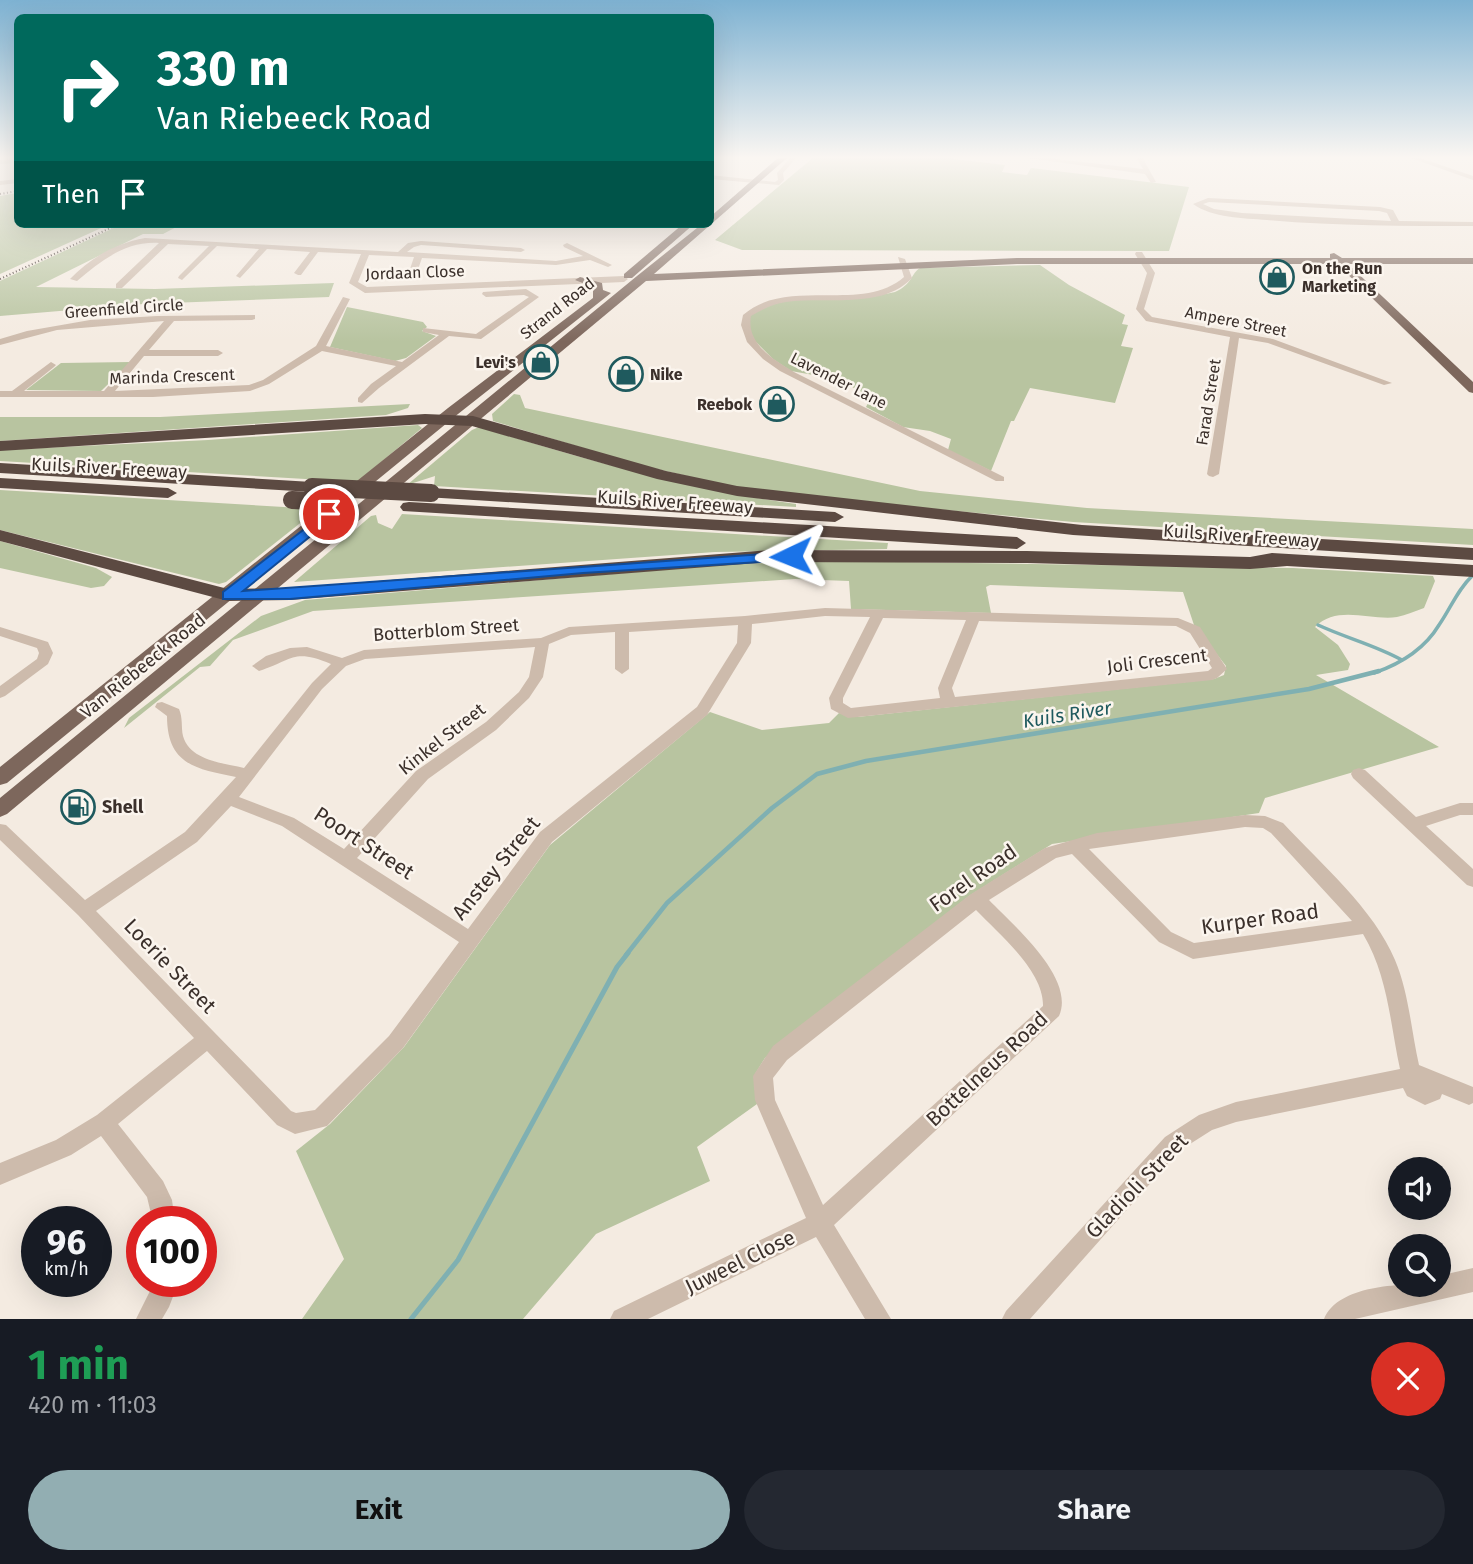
<!DOCTYPE html>
<html lang="en">
<head>
<meta charset="utf-8">
<style>
  :root { --surface:#171b24; --page:#242831; --text:#f1f3f6; --muted:#9ea1a6; --accent:#92aeb2 }
  body { margin:0; font-family:"Fira Sans",sans-serif; background:var(--page); color:var(--text); height:100vh; display:flex; flex-direction:column; font-size:26px; white-space:nowrap }
  * { box-sizing:border-box; margin:0 }
  p { font-size:23px; color:var(--muted) }
  .icon { flex:none; width:38px; height:38px; fill:none; stroke:currentColor; stroke-width:2; stroke-linecap:round; stroke-linejoin:round }
  .map { position:relative; height:1319px; overflow:hidden }
  .details { display:flex; flex-direction:column; background:var(--surface); flex:1 }
  .details>* { flex:none }
  .banner { position:absolute; left:14px; top:14px; width:700px; height:214px; border-radius:10px; box-shadow:0 7px 28px #0002; background:#00695c; color:#fff; overflow:hidden }
  .fabs { position:absolute; left:1388px; top:1157px; display:grid; gap:14px }
  .fabs a { display:grid; place-items:center; width:63px; height:63px; border-radius:50%; background:var(--surface); box-shadow:0 7px 28px #0002; font-size:35px }
  .speed { position:absolute; left:21px; top:1206px; display:flex; gap:14px; font-size:35px; font-weight:700; text-align:center }
  .speed>* { display:grid; place-content:center; width:91px; height:91px; border-radius:50%; background:var(--surface); box-shadow:0 7px 28px #0002; line-height:1 }
  .speed small { font-size:18px; font-weight:400 }
  .speed .limit { border:10px solid #d22; background:#fff; color:#111 }
  .pin { position:absolute; display:grid; place-items:center; width:60px; height:60px; color:#fff; margin:-30px; border:4px solid #fff; border-radius:50%; box-shadow:0 2px 7px #0007 }
  .me { position:absolute; width:77px; margin:-38px; rotate:268deg; stroke-linejoin:round; filter:drop-shadow(0 0 5px #0008) }
  .turn { display:flex; align-items:center; gap:24px; height:147px; padding:0 28px; font-size:32px }
  .turn .icon { width:91px; height:91px; stroke-width:2.5 }
  .turn b { display:block; font-size:49px; line-height:60px }
  .then { display:flex; align-items:center; height:66px; padding:0 28px; background:#0003; gap:14px; font-size:26px }
  .round { display:grid; place-items:center; flex:none; width:74px; height:74px; border-radius:37px; background:var(--page) }
  .headline { display:flex; align-items:center; justify-content:space-between; height:119px; padding:0 28px }
  h1 { font-size:42px; font-weight:700; line-height:52px; color:#1e9e55 }
  .button { display:flex; gap:14px; margin-top:auto; padding:14px 28px }
  .button a { flex:1; height:80px; border-radius:42px; background:var(--accent); color:#111; font-size:28px; font-weight:700; line-height:80px; text-align:center }
  .button a+a { background:var(--page); color:var(--text) }
  .map>svg:first-child { display:block }
  .green { fill:#b8c4a0 }
  .lines { fill:none; stroke-linecap:round; stroke-linejoin:round }
  .stream-far2 { stroke:#7fb0b2; stroke-width:3.5 }
  .stream-far1 { stroke:#7fb0b2; stroke-width:4.5 }
  .stream { stroke:#7fb0b2; stroke-width:5 }
  .minor { fill:#cdbbac; fill-rule:evenodd }
  .major { fill:#7d675c; fill-rule:evenodd }
  .highway { fill:#5c4a42; fill-rule:evenodd }
  .rail { stroke:#3b302b; stroke-width:2; stroke-dasharray:1 2.5; stroke-linecap:butt }
  .highway-bridge { stroke:#5c4a42; stroke-width:18 }
  .route { fill:#1a73e8; stroke:#114b97; stroke-width:2 }
  .labels { text-anchor:middle; stroke-width:5; stroke-linejoin:round; paint-order:stroke }
  .far-poi-label { font-size:16px; font-weight:bold; fill:#3b302b; stroke:#fbf5ee; text-anchor:start }
  .far-street-label { font-size:16px; fill:#3b302b; stroke:#fbf5ee }
  .street-label { font-size:18px; fill:#3b302b; stroke:#fbf5ee }
  .poi-label { font-size:18px; font-weight:bold; fill:#3b302b; stroke:#fbf5ee; text-anchor:start }
  .water-label { font-size:19px; font-style:italic; fill:#1f5a5e; stroke:#fbf5ee }
  .near-street-label { font-size:21px; fill:#3b302b; stroke:#fbf5ee }
</style>
</head>
<body>
<div class="map">
<svg width="1473" height="1319" viewBox="0 0 1473 1319">
  <rect width="100%" height="100%" fill="#f4ebe1"/>
  <g class="green">
    <polygon points="814,157 937,157 1005,165 1002,172 1027,175 1031,168 1189,187 1169,251 742,250 715,240"/>
    <polygon points="17,193 18,224 110,224 0,274 0,196"/>
    <polygon points="122,224 182,224 163,234 143,234 36,287 155,289 334,283 329,297 143,304 0,316 0,281"/>
    <path d="M1040 265 1069 285 1125 315 1122 324 1128 325 1121 346 1133 348 1115 403 1030 388 1014 421H1011L991 471 948 450 951 439 930 431 903 427 866 407 869 401 866 394 836 379 791 371 773 359 755 341 750 331V316C782 288 854 302 895 292 913 284 911 273 920 268Z"/>
    <polygon points="347,307 423,322 427,327 422,331 436,336 406,358 395,361 330,347"/>
    <polygon points="131,362 101,391 26,390 61,363"/>
    <polygon points="514,394 520,395 525,408 920,491 1087,508 1473,529 1473,545 1073,522 786,495 730,486 640,465 493,421 492,414"/>
    <polygon points="410,404 408,408 386,415 0,441 0,417 160,417"/>
    <polygon points="418,425 422,428 357,482 0,461 0,450 208,440"/>
    <path d="M479 427C584 459 687 489 796 504V507L434 486 435 476 407 485 472 430Z"/>
    <polygon points="0,490 318,509 226,582 219,584 0,530"/>
    <polygon points="402,514 887,543 888,543 887,549 715,552 294,582 371,516 376,515 378,523 392,529"/>
    <polygon points="0,541 96,568 112,577 104,586 91,588 0,568"/>
    <path d="M831 561 1293 568 1433 576 1435 581 1424 608C1415 611 1406 615 1397 617 1371 621 1337 604 1315 627L1338 645 1350 664 1348 670 1316 675 1439 747 1265 798 1259 813 1052 844 969 896 765 1058 755 1074 757 1104 697 1147 710 1181 596 1234 523 1319H302L344 1259 296 1151 330 1124 404 1047 550 845 710 712 762 730 829 723 839 713 857 717 1214 679 1224 675 1226 666 1194 625 1183 592 990 585 986 587 991 613 851 609 849 581 795 579 313 611 233 640 210 666 200 667 124 728 129 718 261 616 305 600 731 564Z"/>
  </g>
  <g class="lines">
    <g class="stream-far2">
      <path d="M1318 625C1346 638 1375 645 1402 660"/>
      <path d="M1374 673C1400 664 1424 650 1439 625 1451 608 1457 590 1473 575"/>
    </g>
    <polyline class="stream-far1" points="626,955 667,903 772,808 817,774 866,761 1309,689 1379,671"/>
    <polyline class="stream" points="411,1319 458,1260 617,967 628,953"/>
    <g class="minor">
      <polygon points="791,157 797,157 783,173 784,180 779,185 710,179 710,175 775,182 778,180 777,173"/>
      <polygon points="1020,157 1039,157 1143,169 1136,157 1142,157 1156,182 1151,183 1145,174"/>
      <polygon points="1408,157 1417,157 1473,176 1473,180"/>
      <polygon points="18,159 18,163 0,164 0,160"/>
      <polygon points="18,179 18,183 0,185 0,181"/>
      <path d="M1208 198 1380 207 1393 210 1399 221 1473 222V226C1404 226 1335 226 1267 220 1243 218 1213 218 1193 204ZM1209 202 1379 211 1387 213 1391 221 1242 213 1214 209 1203 204Z"/>
      <path d="M145 238 398 252 408 243 421 241 521 248 525 250 521 252 421 245 414 247 407 252 556 261 583 256 564 247 563 245 567 243 612 265 608 267 590 260 556 265 422 258 416 275 412 277 408 275 414 257 369 255 358 282 367 287 624 276 628 279 624 282 365 293 349 283 361 254 318 252 301 275H298L294 273 310 252 267 249 240 278 236 276 259 249 217 246 182 280 178 278 179 276 209 246 168 244 122 288H116V284L159 243C126 241 102 260 77 281L70 279C90 258 116 243 145 238Z"/>
      <polygon points="1136,252 1142,252 1155,273 1144,309 1152,317 1273,339 1392,383 1384,385 1268,343 1239,338 1219,474 1213,477 1209,476 1207,474 1230,337 1146,321 1136,309 1147,273 1135,254"/>
      <path d="M898 257 905 259 912 278C882 310 826 296 786 302 773 304 763 309 751 316 746 344 774 360 794 372L1004 477V481H996L780 371 763 359 747 342 741 325 743 315C787 276 862 314 904 277Z"/>
      <polygon points="526,289 539,297 481,339 449,336 379,388 362,403 358,402 358,398 371,384 396,366 322,351 269,384 250,391 153,397 0,397 0,391 12,391 51,362 56,365 54,367 24,391 104,391 164,321 57,330 0,345 0,339 27,331 90,320 157,316 255,315 255,319 252,320 174,321 149,350 218,350 223,353 218,356 144,356 115,391 249,385 263,380 316,346 343,297 350,299 326,346 402,362 439,335 423,332 423,328 476,334 529,297 524,295 486,297 482,294 483,292"/>
      <path d="M825 608 1178 618 1200 627 1227 669 1217 678 1212 680 848 718 831 709 829 698 870 617 825 616 752 624 751 643 707 715 552 842 403 1048 327 1126 295 1134 277 1125 207 1051 118 1124 163 1181 172 1200 175 1222H153L147 1197 101 1136 71 1155 0 1185V1163L56 1140 97 1115 194 1038 78 915 0 840V824L6 825 85 900 185 832 236 777C195 769 167 764 167 716L155 707 157 703 162 702 179 709C183 718 181 727 183 736 190 761 224 763 244 768L312 683 331 664C293 648 293 660 259 671L252 666 266 656 290 648 307 647 342 658 364 650 541 638 569 627 745 616ZM883 618 966 620 938 688 940 698 851 708 843 703V698ZM979 621 1176 626 1190 633 1212 668 1208 671 955 697 952 688ZM738 625 737 643 697 707 540 832 468 929 357 858 428 779 496 730 529 698 543 677 549 644 571 635 615 632V669L622 674 629 669V632ZM535 647 529 677 519 692 486 722 416 771 344 849 294 818 239 797 322 689 346 666 365 659ZM231 806 282 826 459 942 389 1036 315 1110 296 1113 291 1111 96 911 197 842Z"/>
      <polygon points="0,627 48,642 53,653 48,664 5,696 0,698 0,686 37,659 39,653 37,648 0,636"/>
      <polygon points="1359,768 1365,770 1416,817 1460,803 1473,803 1473,815 1460,815 1426,826 1473,869 1473,887 1467,885 1353,778 1351,774 1353,770"/>
      <path d="M1245 815 1265 816 1283 823C1321 864 1374 909 1395 960 1409 993 1411 1030 1419 1065L1473 1087V1103L1469 1105 1442 1094 1440 1099 1425 1105 1407 1096 1403 1088 1236 1122 1212 1130 1179 1151 1030 1319H1002L1006 1311 1165 1137 1199 1115 1236 1102 1400 1069C1390 1023 1388 976 1363 934L1193 959 1159 942 1072 854 1056 858 989 900C1013 925 1076 978 1059 1016L834 1225 891 1319H865L816 1237 648 1319H610L614 1311 806 1218 755 1100 753 1076 773 1046 971 894 1045 848 1097 833ZM1245 827 1263 828 1271 833 1352 921 1194 943 1171 932 1089 849ZM976 910C999 934 1044 971 1043 1006L823 1205 775 1100 773 1078 787 1060Z"/>
      <path d="M1473 1268V1292L1355 1319H1324C1339 1283 1406 1284 1438 1284V1276Z"/>
      <polygon points="155,1281 179,1281 169,1307 162,1319 136,1319"/>
    </g>
    <g class="major">
      <polygon points="779,157 788,157 654,274 1017,258 1330,258 1330,254 1334,253 1342,258 1473,258 1473,264 1348,264 1473,382 1473,393 1469,392 1337,264 1017,264 646,281 7,814 0,817 0,798 637,276 702,224 710,224 710,217"/>
      <polygon points="683,224 694,224 632,278 624,278 624,274"/>
      <polygon points="580,277 602,283 603,290 611,293 458,414 7,783 0,785 0,767 448,408 593,298 593,287 575,280"/>
    </g>
    <g class="highway">
      <polygon points="425,414 473,416 666,471 737,486 1082,525 1473,548 1473,560 1073,535 737,496 657,479 472,426 425,424 0,451 0,441"/>
      <polygon points="0,463 312,482 321,487 312,492 0,473"/>
      <polygon points="0,478 168,488 177,493 168,498 0,488"/>
      <polygon points="431,488 835,512 844,517 835,522 425,497 422,493"/>
      <polygon points="409,502 1017,537 1026,543 1017,549 403,511 400,507 403,503"/>
      <polygon points="0,530 228,589 290,588 770,550 1027,551 1250,557 1272,553 1473,565 1473,577 1287,566 1250,569 1027,563 770,562 290,600 228,601 0,541"/>
    </g>
    <g class="rail">
      <polyline points="0,194 18,191"/>
      <polyline points="0,279 119,224"/>
    </g>
    <g class="highway-bridge">
      <polyline points="312,487 431,493"/>
      <polyline points="292,500 333,502"/>
    </g>
  </g>
  <linearGradient id="sky" x2="0" y2="1"><stop stop-color="#7eb2d2"/><stop offset="0.46" stop-color="#faf6f2"/><stop offset="1" stop-color="#faf6f2" stop-opacity="0"/></linearGradient>
  <rect width="1473" height="342" fill="url(#sky)"/>
  <polygon class="route" points="329,510 336,514 334,517 243,591 791,552 798,556 791,560 583,573 290,599 223,599 223,592"/>
  <defs>
    <g id="shop-ring" transform="scale(1.75)"><circle r="9.5" fill="#fbf5ee" stroke="#1f5a5e" stroke-width="1.5"/><path d="M-5-2.5h2.3a2.7 3.5 0 0 1 5.4 0H5L5.5 6h-11ZM-1.5-2.5h3a1.5 2.3 0 0 0-3 0Z" fill="#1f5a5e"/></g>
    <g id="fuel-ring" transform="scale(1.75)"><circle r="9.5" fill="#fbf5ee" stroke="#1f5a5e" stroke-width="1.5"/><path d="M-5.5-6h7V0h2V4h1.3V-2.5L3-4.5l.8-.8L6-3V5H2.5V1h-1V6h-7ZM-4.2-4.7v3.2H.2V-4.7Z" fill="#1f5a5e"/></g>
  </defs>
  <g fill-rule="evenodd">
    <use href="#shop-ring" x="1277" y="277"/>
    <use href="#shop-ring" x="541" y="362"/>
    <use href="#shop-ring" x="626" y="374"/>
    <use href="#shop-ring" x="777" y="404"/>
    <use href="#fuel-ring" x="78" y="807"/>
  </g>
  <g class="labels">
    <g class="far-poi-label">
      <text x="1302" y="274">On the Run<tspan x="1302" dy="18">Marketing</tspan></text>
      <text x="516" y="368" text-anchor="end">Levi's</text>
      <text x="650" y="380">Nike</text>
      <text x="752" y="410" text-anchor="end">Reebok</text>
    </g>
    <g class="far-street-label">
      <text transform="translate(415 272) rotate(-2)" y="6">Jordaan Close</text>
      <text transform="translate(124 308) rotate(-4)" y="6">Greenfield Circle</text>
      <text transform="translate(557 308) rotate(-38)" y="6">Strand Road</text>
      <text transform="translate(1236 321) rotate(11)" y="6">Ampere Street</text>
      <text transform="translate(172 376) rotate(-2)" y="6">Marinda Crescent</text>
      <text transform="translate(839 380) rotate(27)" y="6">Lavender Lane</text>
      <text transform="translate(1208 402) rotate(-81)" y="6">Farad Street</text>
    </g>
    <g class="street-label">
      <text transform="translate(109 468) rotate(3)" y="6">Kuils River Freeway</text>
      <text transform="translate(675 502) rotate(4)" y="6">Kuils River Freeway</text>
      <text transform="translate(1241 536) rotate(4)" y="6">Kuils River Freeway</text>
      <text transform="translate(446 630) rotate(-4)" y="6">Botterblom Street</text>
      <text transform="translate(1157 661) rotate(-7)" y="6">Joli Crescent</text>
      <text transform="translate(143 666) rotate(-39)" y="6">Van Riebeeck Road</text>
      <text transform="translate(442 739) rotate(-38)" y="6">Kinkel Street</text>
    </g>
    <g class="poi-label">
      <text x="102" y="813">Shell</text>
    </g>
    <g class="water-label">
      <text transform="translate(1067 714) rotate(-9)" y="7">Kuils River</text>
    </g>
    <g class="near-street-label">
      <text transform="translate(364 843) rotate(33)" y="7">Poort Street</text>
      <text transform="translate(496 868) rotate(-51)" y="7">Anstey Street</text>
      <text transform="translate(973 878) rotate(-35)" y="7">Forel Road</text>
      <text transform="translate(1260 919) rotate(-8)" y="7">Kurper Road</text>
      <text transform="translate(170 966) rotate(46)" y="7">Loerie Street</text>
      <text transform="translate(987 1069) rotate(-43)" y="7">Bottelneus Road</text>
      <text transform="translate(1137 1186) rotate(-46)" y="7">Gladioli Street</text>
      <text transform="translate(740 1262) rotate(-26)" y="7">Juweel Close</text>
    </g>
  </g>
</svg>
<div class="fabs">
<a><svg class="icon" aria-label="sound" viewBox="0 0 24 24"><path d="M4 9h4l5-4v14l-5-4H4zM17 9q2 3 0 6"/></svg></a>
<a><svg class="icon" aria-label="search" viewBox="0 0 24 24"><circle cx="10" cy="10" r="6"/><path d="M15 15l6 6"/></svg></a>
</div>
<div class="speed"><div>96<small>km/h</small></div><div class="limit">100</div></div>
<div class="pin" style="left:329px;top:514px;background:#d93025"><svg class="icon" aria-label="arrive" viewBox="0 0 24 24"><path d="M6 21V4h12l-3 4 3 4H6"/></svg></div>
<svg class="me" style="left:791px;top:556px" viewBox="-20 -20 40 40"><path d="M0-17L14 15 0 8-14 15z" fill="#1a73e8" stroke="#fff" stroke-width="4"/></svg>
<div class="banner">
<div class="turn"><svg class="icon" aria-label="right" viewBox="0 0 24 24"><path d="M7 20v-9h11M14 6l5 5-5 5"/></svg><div><b>330 m</b>Van Riebeeck Road</div></div>
<div class="then">Then<svg class="icon" aria-label="arrive" viewBox="0 0 24 24"><path d="M6 21V4h12l-3 4 3 4H6"/></svg></div>
</div>
</div>
<section class="details">
<div class="headline"><div><h1>1 min</h1><p>420 m · 11:03</p></div><a class="round" style="background:#d93025;color:#fff"><svg class="icon" aria-label="close" viewBox="0 0 24 24"><path d="M6 6l12 12M18 6L6 18"/></svg></a></div>
<div class="button"><a>Exit</a><a>Share</a></div>
</section>
</body>
</html>
